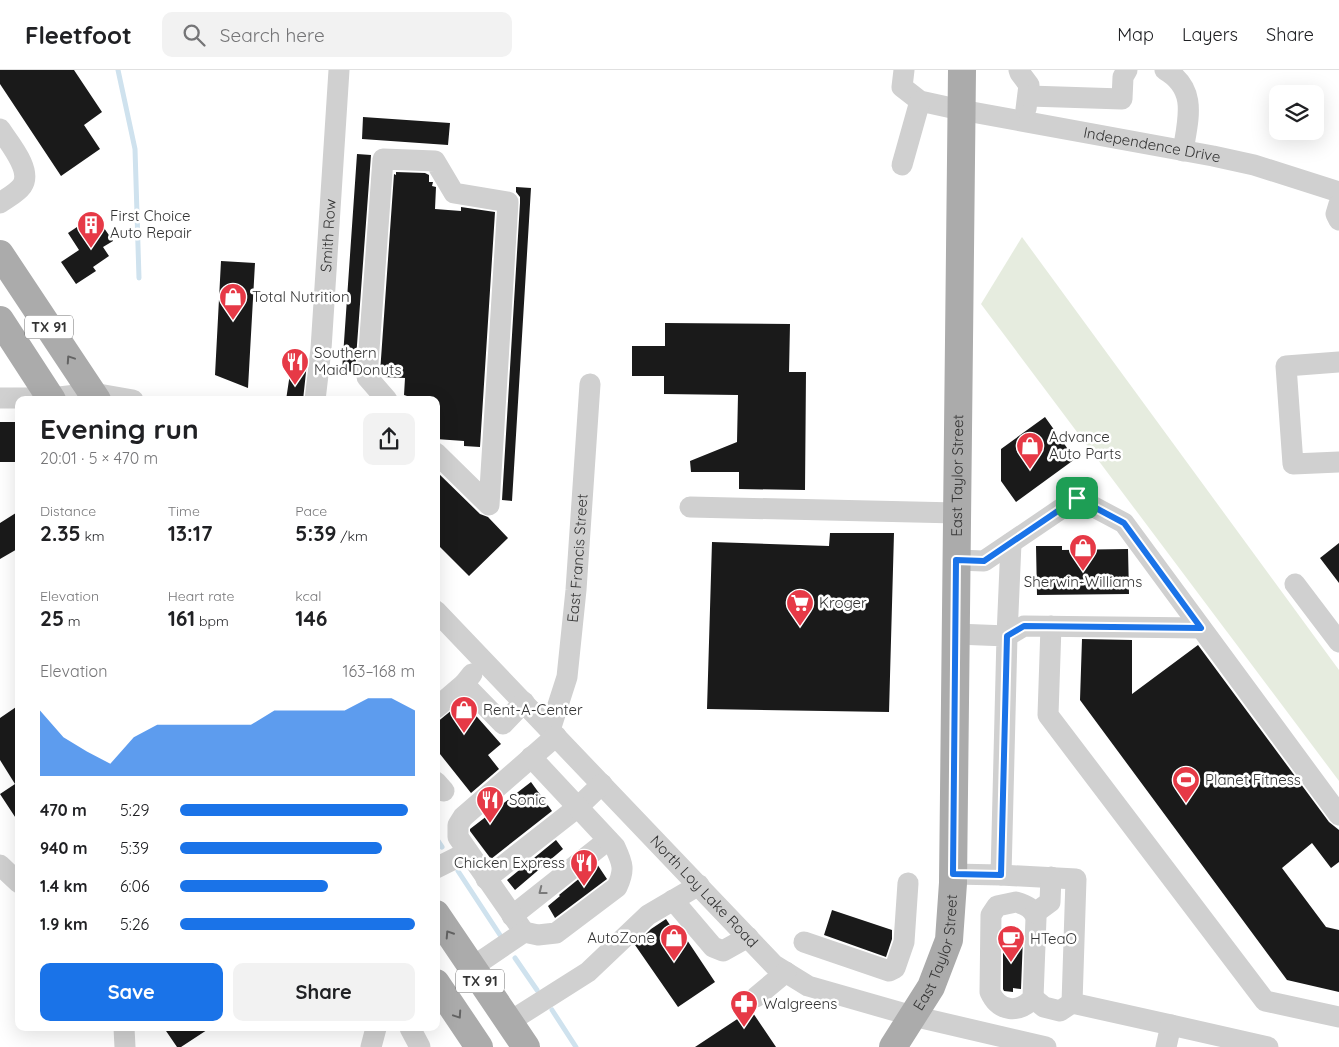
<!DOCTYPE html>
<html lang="en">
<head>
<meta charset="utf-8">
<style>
  body { margin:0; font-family:Quicksand,sans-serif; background:#f2f2f2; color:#202124; height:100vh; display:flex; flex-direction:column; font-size:19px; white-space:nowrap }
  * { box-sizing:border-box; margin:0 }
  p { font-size:16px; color:#757577 }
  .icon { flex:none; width:28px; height:28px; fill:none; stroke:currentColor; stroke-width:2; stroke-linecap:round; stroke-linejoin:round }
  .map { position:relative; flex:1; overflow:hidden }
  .panel { position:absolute; left:15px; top:326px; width:425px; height:635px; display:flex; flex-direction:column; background:#fff; border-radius:10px; box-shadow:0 5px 20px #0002 }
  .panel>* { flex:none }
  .buttons { position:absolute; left:1269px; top:15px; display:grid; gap:10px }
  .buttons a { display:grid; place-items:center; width:55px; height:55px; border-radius:10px; background:#fff; box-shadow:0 5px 20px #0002; font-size:25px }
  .pin { position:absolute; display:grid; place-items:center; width:42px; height:42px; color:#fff; margin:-21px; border-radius:10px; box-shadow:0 2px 8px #0006 }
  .round { display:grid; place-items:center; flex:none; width:52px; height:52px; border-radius:10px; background:#f2f2f2 }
  .head { display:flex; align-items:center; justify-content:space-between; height:85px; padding:0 25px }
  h1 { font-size:28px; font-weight:800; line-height:38px }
  .metrics { display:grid; grid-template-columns:repeat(3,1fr); gap:8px; height:85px; padding:5px 25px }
  .metrics div { display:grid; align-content:center }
  .metrics b { font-size:21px; font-weight:800 }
  .metrics small { font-size:14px; font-weight:400 }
  .metrics p { font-size:14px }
  .chart { height:140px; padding:10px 25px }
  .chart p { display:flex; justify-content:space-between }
  .chart svg { width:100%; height:90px; margin-top:5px; fill:#1a73e8; opacity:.7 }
  .primary-button { display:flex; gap:10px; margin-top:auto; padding:10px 25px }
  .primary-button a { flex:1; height:58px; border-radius:10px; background:#1a73e8; color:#fff; font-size:20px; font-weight:800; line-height:58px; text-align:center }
  .primary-button a+a { background:#f2f2f2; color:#202124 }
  ul { padding:0 25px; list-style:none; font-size:16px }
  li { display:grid; grid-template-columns:80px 60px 1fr; align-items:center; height:38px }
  li i { height:12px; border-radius:6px; background:#1a73e8 }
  header { display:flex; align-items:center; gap:30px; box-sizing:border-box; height:70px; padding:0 25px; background:#fff; border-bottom:1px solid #e0e0e0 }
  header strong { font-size:24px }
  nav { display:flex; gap:28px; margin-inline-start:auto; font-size:18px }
  .search { width:350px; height:45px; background:#f2f2f2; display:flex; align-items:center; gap:12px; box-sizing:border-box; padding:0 18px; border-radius:10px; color:#757577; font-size:19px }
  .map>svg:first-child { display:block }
  .green { fill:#e6ecdf }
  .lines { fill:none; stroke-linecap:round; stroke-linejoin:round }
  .stream { stroke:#cfe2ee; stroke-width:5 }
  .building { fill:#1a1a1a }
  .minor { stroke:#d0d0d0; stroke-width:21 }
  .major { stroke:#ababab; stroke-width:28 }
  .oneway { stroke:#636363 }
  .oneway2 { stroke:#7a7a7a }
  .route-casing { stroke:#fff; stroke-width:10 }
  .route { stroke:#1a73e8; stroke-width:6 }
  .labels { text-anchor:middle; stroke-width:5; stroke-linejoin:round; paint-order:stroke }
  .shield { fill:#fff; stroke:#707070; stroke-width:1 }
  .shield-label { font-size:14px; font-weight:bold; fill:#333 }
  .street-label { font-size:15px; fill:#333; stroke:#fff }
  .poi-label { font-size:15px; fill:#333; stroke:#fff; text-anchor:start }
</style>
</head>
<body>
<header>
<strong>Fleetfoot</strong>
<div class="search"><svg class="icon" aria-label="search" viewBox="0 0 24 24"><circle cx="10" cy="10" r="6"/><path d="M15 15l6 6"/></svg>Search here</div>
<nav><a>Map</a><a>Layers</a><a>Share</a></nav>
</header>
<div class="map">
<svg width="1339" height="977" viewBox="0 0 1339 977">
  <rect width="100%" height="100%" fill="#fff"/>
  <!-- green -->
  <path class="green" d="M1022,167l317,433v111l-358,-477z"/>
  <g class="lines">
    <!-- stream -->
    <path class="stream" d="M118,0l17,79 4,129
      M436,768l6,9
      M458,801l42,64
      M515,888l22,32
      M552,940l24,37"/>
  </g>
  <!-- building -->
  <path class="building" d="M0,0h74l28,42 -18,13 16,24 -39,27 -61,-92z
    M363,47l87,6 -2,22 -86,-6z
    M357,84l14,1 -16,217 -13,-1z
    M396,102l29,1 4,2v7h4l-1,4 4,1 -1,22 26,2v-4l34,5 -15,235 -16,-1v-5l-28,-2 2,-39h-31v-4l-3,-1 1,-17 -21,-1 -4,-4 14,-199 2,1z
    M516,117l15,1 -19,313 -10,-1 18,-297v-6l-4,-5z
    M95,145l18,26 -10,6 6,9 -16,11 3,4 -20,13 -15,-22 18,-12 -11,-17z
    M221,191l34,2 -7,125 -33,-13z
    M665,253l125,1 -1,48h17l-1,118 -66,-1v-17h-48l-1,-11 47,-19 1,-47 -74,-1v-18h-32v-30h33z
    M292,290l15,3 -4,37h-17z
    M1045,347l30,42 -59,43 -15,-21v-32z
    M0,352h17l-1,40h-16z
    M436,401l44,43 8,3 20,21 -39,38 -33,-33z
    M19,441v37l-19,11v-36z
    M830,463h64l-5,179 -182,-3 5,-167 117,4z
    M1339,473v40l-19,-25z
    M1036,476h26v4l66,-1 1,45 -92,1z
    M1082,569l50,1v54l66,-49 131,177 10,8v32l-8,6 -19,-25 -30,25 44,59 13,3v62l-52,-12 -207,-280z
    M463,631l38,43 -13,11 11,14 -28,24 -35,-44v-26z
    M19,635v118l-19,-29 15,-10 -15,-24v-42z
    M531,712l21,29 -61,48 -21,-28v-2z
    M556,770l7,9 -48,41 -8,-10z
    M597,794l10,15 -52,39 -7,-12 12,-10 -1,-1z
    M832,840l60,20v9l-6,18 -62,-22z
    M666,849l8,12 5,-3 36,54 -37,25 -43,-62 16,-16z
    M1003,863l16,1v3h4l-2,52 -8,-1v4l-9,-1 -1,-2z
    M751,940l25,37h-81z
    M164,958h46l-29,19h-4z"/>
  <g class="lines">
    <!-- minor -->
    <g class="minor">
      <path id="s1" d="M904,0l-2,17 18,14 41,9 252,46 41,9 85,27"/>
      <path d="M1019,0l1,3 9,12 -3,24"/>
      <path d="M1165,0c33,19 23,49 18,81"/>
      <path d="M1029,26l93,3 1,-22 4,-7"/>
      <path d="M0,59c9,14 33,41 22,57 -5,7 -15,12 -22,17"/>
      <path d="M902,95l18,-64"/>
      <path d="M1339,134l-3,10 3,6"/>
      <path d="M1339,292l-53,4 7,98 46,-2"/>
      <path d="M0,328h51l42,-5 40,7"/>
      <path id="s2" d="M315,330l6,-51 18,-279"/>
      <path d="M387,330l-20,-23 16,-218 52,2 19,32 54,9 -19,303 -53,-52"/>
      <path d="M690,437l267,6"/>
      <path d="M957,490l27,1 93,-63 47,25 215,292"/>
      <path d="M1295,514l44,58"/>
      <path id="s3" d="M436,541l338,354 34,21 105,30 133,31"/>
      <path d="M1051,556l-3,89 217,286 74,16"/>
      <path d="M1007,566l17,-10 177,2"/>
      <path d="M1007,566l4,-93"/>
      <path d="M464,614l39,40 21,-22"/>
      <path d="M436,638l28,-24 8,-10"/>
      <path id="s4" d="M550,660l17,-53 9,-87 14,-206"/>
      <path d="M436,712l8,9"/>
      <path d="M0,795l19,18"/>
      <path d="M436,798l32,-16"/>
      <path d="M953,804l48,1 6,-239 -51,-2"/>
      <path d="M1001,805l75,4 -4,124 99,22 -5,22"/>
      <path d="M486,809l92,-72 24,-23"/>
      <path d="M673,830l40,47 10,4 25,-14"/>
      <path d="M1016,832c10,3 17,6 20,16l-3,80c-14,16 -34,14 -43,-6l1,-77 6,-9z"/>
      <path d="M1035,843l15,-11 1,-25"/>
      <path d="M512,846l96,-76"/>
      <path d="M524,862l-66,-95v-12l5,-8 93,-81"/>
      <path d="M804,872l85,29 6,-3 9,-26 4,-59"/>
      <path d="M471,898l53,-36 14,3 18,-2 61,-46c8,-17 6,-23 -2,-40l-84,-90"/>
      <path d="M756,927l30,-25"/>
      <path d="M1033,928l11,9 16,4 12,-8"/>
      <path d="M509,952l79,-50 60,-57 51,-30"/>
      <path d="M1171,955l97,22"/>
      <path d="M124,958l1,19"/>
      <path d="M410,958l10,19"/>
      <path d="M371,977l5,-19"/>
    </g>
    <!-- major -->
    <g class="major">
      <path d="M0,184l97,146"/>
      <path d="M0,250l52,80"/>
      <path d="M436,844l90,133"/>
      <path d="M436,913l43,64"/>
      <path id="s5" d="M893,977l38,-60 18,-47 4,-57 9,-813"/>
    </g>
  </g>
  <!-- one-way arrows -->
  <defs><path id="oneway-chevron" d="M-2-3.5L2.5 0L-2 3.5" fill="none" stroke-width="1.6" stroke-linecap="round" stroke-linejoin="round" transform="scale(1.25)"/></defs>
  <g class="oneway">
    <use href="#oneway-chevron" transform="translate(70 289) rotate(-124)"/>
    <use href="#oneway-chevron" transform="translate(449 864) rotate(-123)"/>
    <use href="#oneway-chevron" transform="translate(458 945) rotate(56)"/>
  </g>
  <use class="oneway2" href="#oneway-chevron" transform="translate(542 821) rotate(142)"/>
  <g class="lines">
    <defs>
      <path id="route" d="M1077,428l47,25 77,105 -177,-2 -17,10 -6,239 -48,-1 3,-314 28,1z"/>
    </defs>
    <!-- route casing -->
    <use href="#route" class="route-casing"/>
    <!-- route -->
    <use href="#route" class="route"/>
  </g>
  <!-- icons -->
  <defs>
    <symbol id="building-pin" viewBox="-11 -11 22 30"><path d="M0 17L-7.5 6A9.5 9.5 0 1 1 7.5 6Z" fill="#e63946" stroke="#fff"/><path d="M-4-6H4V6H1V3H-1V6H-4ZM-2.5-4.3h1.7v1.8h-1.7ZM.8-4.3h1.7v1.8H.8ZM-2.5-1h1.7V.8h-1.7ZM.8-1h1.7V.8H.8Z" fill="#fff"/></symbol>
    <symbol id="shop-pin" viewBox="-11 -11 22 30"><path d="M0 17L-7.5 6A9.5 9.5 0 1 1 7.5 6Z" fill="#e63946" stroke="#fff"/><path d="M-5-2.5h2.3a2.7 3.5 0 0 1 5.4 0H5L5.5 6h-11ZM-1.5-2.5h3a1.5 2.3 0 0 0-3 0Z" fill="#fff"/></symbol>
    <symbol id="restaurant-pin" viewBox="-11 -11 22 30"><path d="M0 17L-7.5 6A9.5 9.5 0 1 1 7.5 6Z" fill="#e63946" stroke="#fff"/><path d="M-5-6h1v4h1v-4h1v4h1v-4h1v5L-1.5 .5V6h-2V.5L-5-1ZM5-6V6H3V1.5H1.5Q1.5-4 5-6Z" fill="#fff"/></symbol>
    <symbol id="supermarket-pin" viewBox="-11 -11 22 30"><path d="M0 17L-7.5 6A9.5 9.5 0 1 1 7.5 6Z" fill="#e63946" stroke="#fff"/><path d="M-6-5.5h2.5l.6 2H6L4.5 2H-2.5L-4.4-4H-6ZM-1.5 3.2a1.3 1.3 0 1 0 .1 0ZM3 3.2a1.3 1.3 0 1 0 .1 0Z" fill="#fff"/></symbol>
    <symbol id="stadium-pin" viewBox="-11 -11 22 30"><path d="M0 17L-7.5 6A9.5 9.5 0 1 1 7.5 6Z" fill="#e63946" stroke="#fff"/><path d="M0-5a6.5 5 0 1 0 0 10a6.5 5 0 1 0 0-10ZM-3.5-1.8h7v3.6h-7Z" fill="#fff"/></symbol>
    <symbol id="cafe-pin" viewBox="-11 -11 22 30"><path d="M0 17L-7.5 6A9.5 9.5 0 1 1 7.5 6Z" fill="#e63946" stroke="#fff"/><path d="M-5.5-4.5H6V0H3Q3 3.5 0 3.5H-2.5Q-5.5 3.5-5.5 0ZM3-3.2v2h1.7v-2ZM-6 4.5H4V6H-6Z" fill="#fff"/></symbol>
    <symbol id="pharmacy-pin" viewBox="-11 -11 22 30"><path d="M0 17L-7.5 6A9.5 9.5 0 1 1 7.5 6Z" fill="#e63946" stroke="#fff"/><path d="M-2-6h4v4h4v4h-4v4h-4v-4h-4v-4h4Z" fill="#fff"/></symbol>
  </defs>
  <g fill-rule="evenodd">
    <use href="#building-pin" x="75" y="139" width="32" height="43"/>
    <use href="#shop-pin" x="217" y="211" width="32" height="43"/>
    <use href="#restaurant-pin" x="279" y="276" width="32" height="43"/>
    <use href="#shop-pin" x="1014" y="360" width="32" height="43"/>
    <use href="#shop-pin" x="1067" y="462" width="32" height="43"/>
    <use href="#supermarket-pin" x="784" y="517" width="32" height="43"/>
    <use href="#shop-pin" x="448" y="624" width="32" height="43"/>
    <use href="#stadium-pin" x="1170" y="694" width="32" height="43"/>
    <use href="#restaurant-pin" x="474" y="714" width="32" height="43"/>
    <use href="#restaurant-pin" x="568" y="777" width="32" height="43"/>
    <use href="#shop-pin" x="658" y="852" width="32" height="43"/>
    <use href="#cafe-pin" x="995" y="853" width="32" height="43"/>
    <use href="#pharmacy-pin" x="728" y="918" width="32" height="43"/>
  </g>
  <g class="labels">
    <!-- shield labels -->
    <g class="shield">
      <rect x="25" y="245.5" width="48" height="23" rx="4"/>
      <rect x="456" y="899.5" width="48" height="23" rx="4"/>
    </g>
    <g class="shield-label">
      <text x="49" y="262">TX 91</text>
      <text x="480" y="916">TX 91</text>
    </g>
    <!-- street labels -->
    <g class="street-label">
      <text dy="5" stroke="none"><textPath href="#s1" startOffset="276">Independence Drive</textPath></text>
      <text dy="5" stroke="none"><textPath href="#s2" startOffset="165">Smith Row</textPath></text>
      <text dy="5" stroke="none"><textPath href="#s5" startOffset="586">East Taylor Street</textPath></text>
      <text dy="5" stroke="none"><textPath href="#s4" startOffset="175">East Francis Street</textPath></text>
      <text dy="5" stroke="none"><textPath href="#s3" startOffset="388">North Loy Lake Road</textPath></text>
      <text dy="5" stroke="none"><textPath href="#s5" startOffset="106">East Taylor Street</textPath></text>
    </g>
    <!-- poi labels -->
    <g class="poi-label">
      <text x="110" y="151">First Choice<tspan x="110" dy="17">Auto Repair</tspan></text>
      <text x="252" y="232">Total Nutrition</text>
      <text x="314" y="288">Southern<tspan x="314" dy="17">Maid Donuts</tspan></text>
      <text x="1049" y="372">Advance<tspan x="1049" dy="17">Auto Parts</tspan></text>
      <text x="1083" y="517" text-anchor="middle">Sherwin-Williams</text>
      <text x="819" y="538">Kroger</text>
      <text x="483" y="645">Rent-A-Center</text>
      <text x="1205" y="715">Planet Fitness</text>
      <text x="509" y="735">Sonic</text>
      <text x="565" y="798" text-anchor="end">Chicken Express</text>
      <text x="655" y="873" text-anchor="end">AutoZone</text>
      <text x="1030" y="874">HTeaO</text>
      <text x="763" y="939">Walgreens</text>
    </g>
  </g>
</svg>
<div class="buttons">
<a><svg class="icon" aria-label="layers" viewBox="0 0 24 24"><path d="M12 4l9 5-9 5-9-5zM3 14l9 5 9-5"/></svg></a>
</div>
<div class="pin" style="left:1077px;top:428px;background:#1e9e55"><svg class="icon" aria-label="arrive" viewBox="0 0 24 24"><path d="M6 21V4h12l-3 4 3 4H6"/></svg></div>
<section class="panel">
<div class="head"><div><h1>Evening run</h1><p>20:01 · 5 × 470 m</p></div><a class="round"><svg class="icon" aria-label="share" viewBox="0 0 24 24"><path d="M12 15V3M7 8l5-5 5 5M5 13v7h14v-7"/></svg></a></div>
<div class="metrics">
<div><p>Distance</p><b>2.35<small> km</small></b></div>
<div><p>Time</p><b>13:17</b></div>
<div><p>Pace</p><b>5:39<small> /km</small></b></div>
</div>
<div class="metrics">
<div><p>Elevation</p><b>25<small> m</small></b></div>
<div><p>Heart rate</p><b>161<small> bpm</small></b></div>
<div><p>kcal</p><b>146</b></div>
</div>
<div class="chart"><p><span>Elevation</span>163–168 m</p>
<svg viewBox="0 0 160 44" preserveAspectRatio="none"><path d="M0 44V12L10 25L20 32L30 38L40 25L50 19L60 19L70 19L80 19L90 19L100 12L110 12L120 12L130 12L140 6L150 6L160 12V44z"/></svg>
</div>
<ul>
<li><b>470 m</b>5:29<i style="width:97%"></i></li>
<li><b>940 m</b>5:39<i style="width:86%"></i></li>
<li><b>1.4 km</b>6:06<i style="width:63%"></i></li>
<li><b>1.9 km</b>5:26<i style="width:100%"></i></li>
</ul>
<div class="primary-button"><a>Save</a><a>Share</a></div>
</section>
</div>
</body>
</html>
